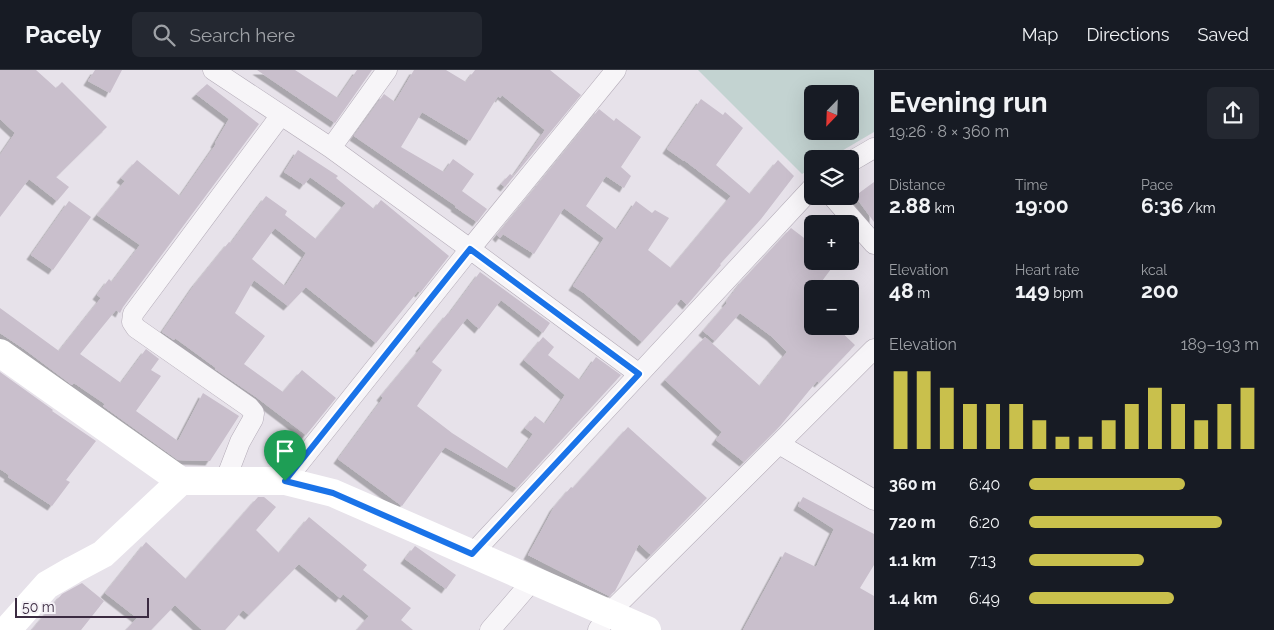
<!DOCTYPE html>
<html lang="en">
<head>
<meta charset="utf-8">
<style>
  body { margin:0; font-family:Raleway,sans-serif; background:#242831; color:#f1f3f6; height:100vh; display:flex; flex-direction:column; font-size:19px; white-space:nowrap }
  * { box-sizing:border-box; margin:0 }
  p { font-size:16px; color:#9ea1a6 }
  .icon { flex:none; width:28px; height:28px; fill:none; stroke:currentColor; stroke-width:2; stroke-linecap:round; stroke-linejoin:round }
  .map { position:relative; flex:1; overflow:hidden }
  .drawer { display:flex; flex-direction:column; background:#171b24; width:400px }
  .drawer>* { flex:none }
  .needle { width:32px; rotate:203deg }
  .controls { position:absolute; left:804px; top:15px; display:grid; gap:10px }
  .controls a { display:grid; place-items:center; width:55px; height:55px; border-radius:8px; background:#171b24; box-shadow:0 5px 20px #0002; font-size:25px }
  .scale { position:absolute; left:15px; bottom:12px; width:134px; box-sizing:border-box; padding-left:5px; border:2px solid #3b2b41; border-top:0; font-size:14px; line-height:18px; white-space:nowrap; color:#3b2b41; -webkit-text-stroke:4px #f5f2f7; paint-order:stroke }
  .pin { position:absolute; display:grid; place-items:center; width:42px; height:42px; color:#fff; margin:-51px -21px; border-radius:50% 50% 50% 0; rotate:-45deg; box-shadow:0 0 5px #0007 }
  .pin .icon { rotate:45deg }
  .round { display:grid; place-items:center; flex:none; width:52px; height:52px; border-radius:8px; background:#242831 }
  .headline { display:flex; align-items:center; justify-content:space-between; height:85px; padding:0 15px }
  h1 { font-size:28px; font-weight:700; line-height:38px }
  .metrics { display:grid; grid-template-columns:repeat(3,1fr); gap:8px; height:85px; padding:5px 15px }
  .metrics div { display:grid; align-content:center }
  .metrics b { font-size:21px; font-weight:700 }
  .metrics small { font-size:14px; font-weight:400 }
  .metrics p { font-size:14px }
  .chart { height:140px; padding:10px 15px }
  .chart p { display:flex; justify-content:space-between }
  .chart svg { width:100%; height:90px; margin-top:5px; stroke:#c9c04c; stroke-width:6 }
  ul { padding:0 15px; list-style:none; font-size:16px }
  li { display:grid; grid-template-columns:80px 60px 1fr; align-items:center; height:38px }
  li i { height:12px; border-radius:6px; background:#c9c04c }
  header { display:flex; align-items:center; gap:30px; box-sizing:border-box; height:70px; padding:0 25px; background:#171b24; border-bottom:1px solid #363941 }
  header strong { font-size:24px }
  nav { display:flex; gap:28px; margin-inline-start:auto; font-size:18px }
  .search { width:350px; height:45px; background:#242831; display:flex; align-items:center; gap:12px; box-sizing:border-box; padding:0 18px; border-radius:8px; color:#9ea1a6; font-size:19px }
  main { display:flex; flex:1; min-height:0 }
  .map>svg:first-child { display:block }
  .green { fill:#c3d3d1; fill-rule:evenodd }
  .building { fill:#c9bfcc; fill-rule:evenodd; filter:url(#shadow) }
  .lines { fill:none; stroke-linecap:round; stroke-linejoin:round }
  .street-casing { stroke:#b3abb7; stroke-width:21 }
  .street { stroke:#f7f5f8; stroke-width:20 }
  .secondary { stroke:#fff; stroke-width:28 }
  .route-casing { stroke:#fff; stroke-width:10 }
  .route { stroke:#1a73e8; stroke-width:6 }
</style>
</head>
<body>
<header>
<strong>Pacely</strong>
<div class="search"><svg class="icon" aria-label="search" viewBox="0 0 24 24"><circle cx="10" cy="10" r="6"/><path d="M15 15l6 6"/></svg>Search here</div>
<nav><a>Map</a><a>Directions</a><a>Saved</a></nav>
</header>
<main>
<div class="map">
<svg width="874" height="560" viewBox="0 0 874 560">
  <defs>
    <filter id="shadow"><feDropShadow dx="-4.5" dy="4.5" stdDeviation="0" flood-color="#0004"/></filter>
  </defs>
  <rect width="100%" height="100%" fill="#e7e2ea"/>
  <!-- green -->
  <path class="green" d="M698,0h176v62l-46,27h-16v9l-10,6zM812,24h38v37h-38z"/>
  <!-- building -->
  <path class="building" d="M0,0h36l20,18 6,-6 45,45 -51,50 13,10 -12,14 -28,-22 -29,38v-62l15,-22 -15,-14z
    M95,0h27l-12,23 -22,-12z
    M257,0h38l43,28 19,-28h15l-37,53z
    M414,0h32l20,12 9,-12h75l31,25 -76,92 -4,-3 9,-10 3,2 32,-46 -43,-35 -2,3 -2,-2 -28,45 -48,-29 -21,35 43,25 9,-13 21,15 -12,17 25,18 -10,13 -22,-15 1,-1 -102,-70 30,-42 11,8z
    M207,14l52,40 -136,183 -3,6 -4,-3 -36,44 41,29 25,-34 13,10 -8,11 10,6 -25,35 42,30 25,-48 36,23 -29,45 -32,-1 -75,-54 2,-2 -31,-21 -2,2 -48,-36 -24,-16v-25l59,43 42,-53 -4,-3 12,-16 3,3 28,-37 -43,-30 28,-34 -4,-3 16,-18 43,36 36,-52 -1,-1 14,-24 -33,-25z
    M701,29l22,16 2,-3 18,16 -27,37 34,29 28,-34 16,16 -33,43 -41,45 1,1 -34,40 -6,-6 -39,43 -58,-49 -11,-7 31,-48 -40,-30 -30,46 -31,-20 -3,4 -3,-3 102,-126 15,12 2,-3 25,19 -20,30 10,9 -7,12 -18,-12 -20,30 31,24 19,-29 16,12 3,-3 14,8 -21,32 23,18 60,-72 -47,-36v1l-17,-12z
    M298,80l40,26 -2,2 38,31 7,-9 68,56 -29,37 -2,-2 -42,52 -70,-56 -18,19 -34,-26 -19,33 30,23 -21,28 39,28 19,-22 34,28 -30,37 -50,-38 -41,-28 1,-1 -41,-30 -1,2 -12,-8 33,-48 34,-42 2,1 35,-47 21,15 -2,4 31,24 30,-36 -36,-26 -6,8 -20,-13zM275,158l31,25 -21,33 -33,-27z
    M874,112v40l-19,-26z
    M69,131l22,16 -38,53 -22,-15z
    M791,158l21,16v17h25l-21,28h-4v37h23l20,19 -36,38 -2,-2 -37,45 -36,36 -28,-22 6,-8 -57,-52 40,-43 55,49 27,-34 -16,-16 -31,-23 -25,28 -12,-10 24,-28 -1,-1 16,-21z
    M480,202l70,51 -7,10 -42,-33 -22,29 -12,-11 -35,44 10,8 -25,36 35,27 56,36 25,-35 -8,-6 10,-12 10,8 20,-29 -41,-35 19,-23 11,10 -6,8 32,25 16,-23 25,18 -104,113 -72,-41 -43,59 -64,-47 45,-61 -2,-2 40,-48 -1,-1 28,-34 1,1z
    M0,302l53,38 -1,1 44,30 -30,39 4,2 -18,24 -44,-29 1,-2 -9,-6z
    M628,357l79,71 -56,57 -12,-11 -24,47 -6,5 -81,-41 26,-48 17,-20 2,1z
    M258,427h6l12,10 -20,23 23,23 30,-36 58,48 -4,5 48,38 -10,12 12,10h-56l12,-14 -26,-22 -3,4 -41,-34 -50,51 -6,-5 -18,20h-23l-27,-25 -24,25h-25l11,-12 -32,-25 41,-51 40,37z
    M803,427l71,37v31l-14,23 14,8v34h-131l42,-78 31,15 18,-38 -36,-23z
    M415,476l41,29 -10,14 -41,-30z
    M82,513l22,18 -23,29h-49l30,-36z"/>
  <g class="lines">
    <defs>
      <path id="street" d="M213,0l118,78
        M387,0l-56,78 139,101 146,-179
        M850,92l24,-14
        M832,126l42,48
        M779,374l95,56
        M225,411l15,-39 13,-23 1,-6 -5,-6 -113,-79 -4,-6 1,-8 148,-199
        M285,411l185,-232 169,125
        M472,484l340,-366
        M490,560l43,-50
        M598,560l11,-17 265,-264"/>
    </defs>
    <!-- street casing -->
    <use href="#street" class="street-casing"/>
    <!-- street -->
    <use href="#street" class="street"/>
    <!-- secondary -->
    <path class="secondary" d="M0,283l181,128h104l48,12 314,137
      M7,560l40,-45 26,-15 30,-16 78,-73"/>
  </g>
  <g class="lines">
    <defs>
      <path id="route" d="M470,179l169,125 -167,180 -139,-61 -48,-12z"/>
    </defs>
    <!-- route casing -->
    <use href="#route" class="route-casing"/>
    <!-- route -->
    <use href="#route" class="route"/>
  </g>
</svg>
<div class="controls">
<a><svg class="needle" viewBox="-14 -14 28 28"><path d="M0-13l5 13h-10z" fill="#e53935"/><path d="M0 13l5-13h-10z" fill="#9ea1a6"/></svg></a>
<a><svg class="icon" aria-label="layers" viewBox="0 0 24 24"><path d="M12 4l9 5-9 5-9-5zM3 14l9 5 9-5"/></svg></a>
<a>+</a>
<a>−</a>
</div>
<div class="scale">50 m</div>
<div class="pin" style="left:285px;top:411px;background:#1e9e55"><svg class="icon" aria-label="arrive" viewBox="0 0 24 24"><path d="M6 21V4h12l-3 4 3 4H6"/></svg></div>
</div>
<section class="drawer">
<div class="headline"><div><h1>Evening run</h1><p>19:26 · 8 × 360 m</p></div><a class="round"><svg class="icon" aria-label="share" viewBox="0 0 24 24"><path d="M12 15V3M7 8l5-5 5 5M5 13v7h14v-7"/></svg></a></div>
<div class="metrics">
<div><p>Distance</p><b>2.88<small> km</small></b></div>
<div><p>Time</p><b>19:00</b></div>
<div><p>Pace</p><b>6:36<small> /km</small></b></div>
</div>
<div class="metrics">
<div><p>Elevation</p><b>48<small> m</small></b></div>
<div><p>Heart rate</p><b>149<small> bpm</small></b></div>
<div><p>kcal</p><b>200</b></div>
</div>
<div class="chart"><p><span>Elevation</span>189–193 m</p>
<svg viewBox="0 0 160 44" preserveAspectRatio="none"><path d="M5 44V6M15 44V6M25 44V14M35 44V22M45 44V22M55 44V22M65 44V30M75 44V38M85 44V38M95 44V30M105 44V22M115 44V14M125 44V22M135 44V30M145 44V22M155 44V14"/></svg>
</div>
<ul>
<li><b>360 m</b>6:40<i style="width:68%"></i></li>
<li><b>720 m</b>6:20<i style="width:84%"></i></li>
<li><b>1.1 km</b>7:13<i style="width:50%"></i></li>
<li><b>1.4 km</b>6:49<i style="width:63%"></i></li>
</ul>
</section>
</main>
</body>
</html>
